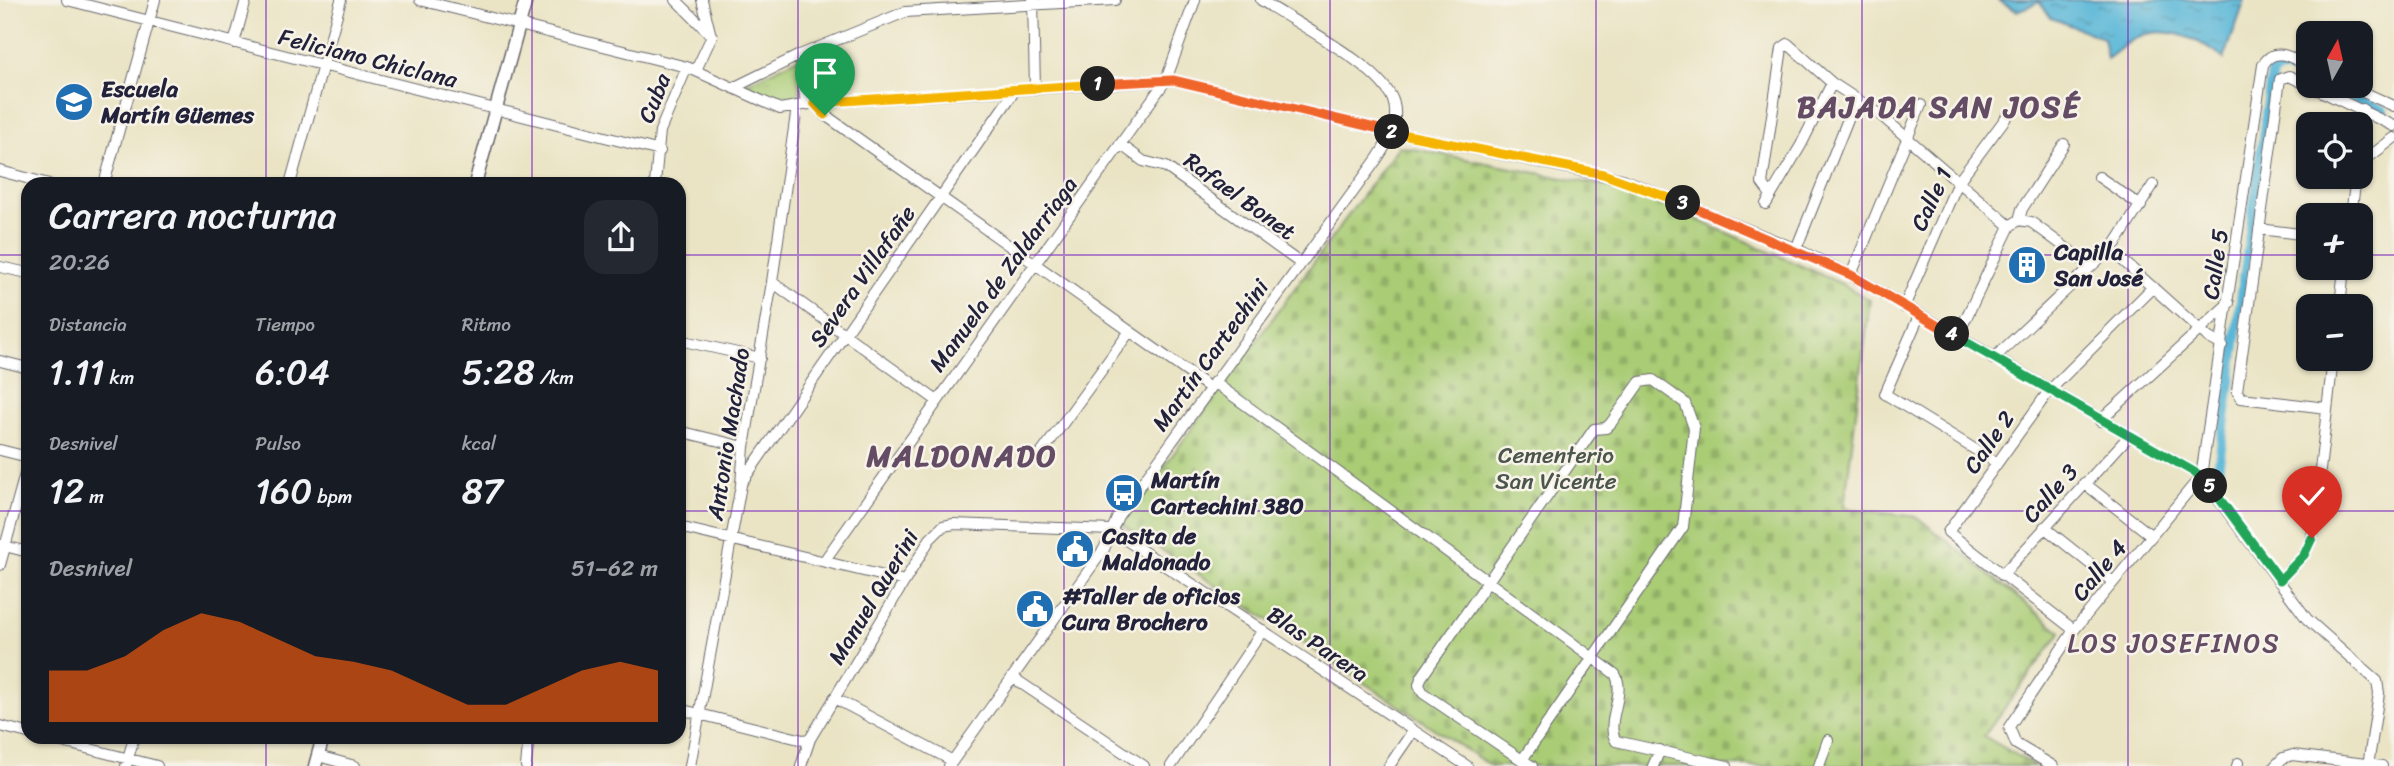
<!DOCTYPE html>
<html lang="es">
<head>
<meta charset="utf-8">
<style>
  body { margin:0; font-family:Sriracha,sans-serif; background:#242831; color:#f1f3f6; height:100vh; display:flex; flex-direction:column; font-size:26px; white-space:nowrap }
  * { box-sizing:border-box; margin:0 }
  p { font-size:23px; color:#9ea1a6 }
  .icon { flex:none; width:38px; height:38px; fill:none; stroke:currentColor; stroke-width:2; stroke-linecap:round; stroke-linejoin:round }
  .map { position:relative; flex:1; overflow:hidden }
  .sheet { position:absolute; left:21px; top:177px; width:665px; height:567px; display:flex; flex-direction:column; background:#171b24; border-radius:21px; box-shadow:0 2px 5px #0004 }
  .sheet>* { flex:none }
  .needle { width:46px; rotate:8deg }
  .tools { position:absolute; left:2296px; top:21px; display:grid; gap:14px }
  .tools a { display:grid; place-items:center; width:77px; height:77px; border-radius:14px; background:#171b24; box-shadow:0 2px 5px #0004; font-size:35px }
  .pin { position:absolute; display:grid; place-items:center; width:60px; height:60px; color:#fff; margin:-72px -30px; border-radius:50% 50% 50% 0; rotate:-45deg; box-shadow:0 0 7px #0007 }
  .pin .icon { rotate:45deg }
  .km { position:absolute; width:35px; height:35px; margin:-18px; border-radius:50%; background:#222; color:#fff; font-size:19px; line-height:35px; text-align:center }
  .round { display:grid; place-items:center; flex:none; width:74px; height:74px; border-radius:21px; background:#242831 }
  .overview { display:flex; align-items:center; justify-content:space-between; height:119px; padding:0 28px }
  h1 { font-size:38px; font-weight:600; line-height:52px }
  .stats { display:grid; grid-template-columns:repeat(3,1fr); gap:10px; height:119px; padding:7px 28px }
  .stats div { display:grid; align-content:center }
  .stats b { font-size:35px; font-weight:600 }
  .stats small { font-size:19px; font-weight:400 }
  .stats p { font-size:19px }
  .chart { height:196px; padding:14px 28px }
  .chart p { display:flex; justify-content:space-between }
  .chart svg { width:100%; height:126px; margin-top:7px; fill:#ea580c; opacity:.7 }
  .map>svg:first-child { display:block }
  .cemetery { fill:url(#cemetery-stones); stroke:#667758; stroke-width:2 }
  .park { fill:url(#park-tufts); stroke:#667758; stroke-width:2 }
  .water { fill:url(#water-ripples); stroke:#3e6c8a; stroke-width:2 }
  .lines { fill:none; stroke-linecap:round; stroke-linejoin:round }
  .canal { stroke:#5ab7d8; stroke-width:10 }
  .minor-casing { stroke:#68666b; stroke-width:12 }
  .tertiary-casing { stroke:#68666b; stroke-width:15 }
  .minor { stroke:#fff; stroke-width:10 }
  .tertiary { stroke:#fff; stroke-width:12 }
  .split-1-casing { stroke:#fff; stroke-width:14 }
  .split-2-casing { stroke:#fff; stroke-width:14 }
  .split-3-casing { stroke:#fff; stroke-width:14 }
  .split-4-casing { stroke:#fff; stroke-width:14 }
  .split-5-casing { stroke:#fff; stroke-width:14 }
  .split-6-casing { stroke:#fff; stroke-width:14 }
  .split-1 { stroke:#f5b400; stroke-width:9 }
  .split-2 { stroke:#f0652b; stroke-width:9 }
  .split-3 { stroke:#f5b400; stroke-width:9 }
  .split-4 { stroke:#f0652b; stroke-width:9 }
  .split-5 { stroke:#22a559; stroke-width:9 }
  .split-6 { stroke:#22a559; stroke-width:9 }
  .grid { fill:none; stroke:#7b2cbf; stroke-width:2; stroke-opacity:0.55 }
  .labels { text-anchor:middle; stroke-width:5; stroke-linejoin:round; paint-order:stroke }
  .street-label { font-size:23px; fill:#22223b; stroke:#f7f3e8 }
  .poi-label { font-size:23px; font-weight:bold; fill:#22223b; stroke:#f7f3e8; text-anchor:start }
  .park-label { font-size:23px; fill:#4a554c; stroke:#f7f3e8 }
  .quarter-label { font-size:26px; letter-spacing:2px; fill:#644c65; stroke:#f7f3e8 }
  .district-label { font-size:30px; font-weight:bold; letter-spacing:2px; fill:#644c65; stroke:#f7f3e8 }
</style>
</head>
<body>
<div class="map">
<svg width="2394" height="766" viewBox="0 0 2394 766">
  <defs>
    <pattern id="cemetery-stones" width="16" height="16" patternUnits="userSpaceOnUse" patternTransform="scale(1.75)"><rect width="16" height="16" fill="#a9cc75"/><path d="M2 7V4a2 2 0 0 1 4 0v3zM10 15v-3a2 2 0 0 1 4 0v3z" fill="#91af66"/></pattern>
    <pattern id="park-tufts" width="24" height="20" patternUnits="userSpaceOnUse" patternTransform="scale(1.75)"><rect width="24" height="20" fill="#a9cc75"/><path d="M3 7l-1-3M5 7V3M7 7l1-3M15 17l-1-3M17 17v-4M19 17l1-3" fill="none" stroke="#91af66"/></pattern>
    <pattern id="water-ripples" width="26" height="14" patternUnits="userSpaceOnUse" patternTransform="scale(1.75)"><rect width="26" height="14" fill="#5ab7d8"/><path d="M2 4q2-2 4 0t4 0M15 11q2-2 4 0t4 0" fill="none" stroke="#4a94b0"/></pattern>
  </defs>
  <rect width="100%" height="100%" fill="#f7f3e8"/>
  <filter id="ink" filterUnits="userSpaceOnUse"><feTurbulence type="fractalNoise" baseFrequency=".0143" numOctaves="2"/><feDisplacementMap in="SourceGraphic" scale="14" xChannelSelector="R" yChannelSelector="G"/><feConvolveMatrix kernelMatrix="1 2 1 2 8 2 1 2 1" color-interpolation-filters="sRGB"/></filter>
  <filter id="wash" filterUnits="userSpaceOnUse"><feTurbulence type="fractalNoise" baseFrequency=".00686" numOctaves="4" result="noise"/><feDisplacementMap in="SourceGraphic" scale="28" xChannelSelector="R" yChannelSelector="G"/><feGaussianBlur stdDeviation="1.57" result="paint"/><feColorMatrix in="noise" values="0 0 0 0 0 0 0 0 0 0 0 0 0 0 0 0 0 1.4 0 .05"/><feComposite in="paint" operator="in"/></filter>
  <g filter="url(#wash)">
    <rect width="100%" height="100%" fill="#eae4c5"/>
    <!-- cemetery -->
    <path class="cemetery" d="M1399,146l236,46 207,92 28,16 -26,208 73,9 144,115 -77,104 51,30h-544l-369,-242z"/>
    <!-- park -->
    <path class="park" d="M798,58l2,43 -20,3 -41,-17z"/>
    <!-- water -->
    <path class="water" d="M1997,0h248l-21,59c-24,-19 -53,-34 -84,-23 -11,4 -23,16 -33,23l-4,-21 -52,-20 -12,-16 -22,9z"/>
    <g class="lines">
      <!-- canal -->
      <path class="canal" d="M2326,86l57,24
        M2217,477l55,-404 12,-5 24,10"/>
    </g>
  </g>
  <g filter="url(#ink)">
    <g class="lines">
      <defs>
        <path id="minor" d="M67,0l593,151
          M420,0l267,67 93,42 34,-6 359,-23 219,52 230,47 174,70 55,26 350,201 106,143 70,62 2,12 -11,73
          M676,0l36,36
          M702,0l9,36
          M1033,0l2,88
          M234,43l12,-43
          M800,55l6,50
          M696,70l16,-34
          M2308,85l-19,-9 -9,3 -43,312 4,7 86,10
          M2310,86l84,40
          M2350,86l44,20
          M733,88l67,-33 105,-43 210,-12
          M814,103l11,12 385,273
          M2361,128l2,-19
          M1120,144l23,17 23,6 134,96
          M2361,163l33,-25
          M0,171l49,13
          M2099,177l42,29
          M104,184l51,-184
          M290,184l51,-184
          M655,184l5,-53 27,-64
          M1771,195l-9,-12 20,-135 6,-4 44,39 46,30 132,113
          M1766,204l35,-59 31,-62
          M2351,215l5,-38
          M2019,220l3,-11 42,-65
          M2259,229l49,6
          M1796,249l60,-150
          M2110,249l99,89 13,7
          M0,267l28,6
          M1851,275l70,-170
          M772,282l164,118
          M2340,306l4,-38
          M1904,307l54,-125 50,-67
          M1919,316l-34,78 112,69
          M1957,337l53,-111 9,-6 12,2 58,43
          M679,340l81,18
          M1993,359l123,-116 37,-58
          M0,361l28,7
          M1214,382l401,292c12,20 -11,48 1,67l111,25
          M2100,421l129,-118
          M679,431l65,16
          M0,450l28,7
          M1040,455l90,-124
          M742,482l274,-393
          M2084,483l68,53
          M679,527l226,54
          M2044,527l69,55
          M1,545l27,7
          M824,561l342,-481 29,-80
          M0,565l28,-102
          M2002,575l126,-138
          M2280,580l24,-25 8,-17 21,-179
          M2074,630l-126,-98 101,-141 104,-104
          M1012,677l132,89
          M834,698l119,63
          M679,709l124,31 7,-1
          M0,726l28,7
          M43,737l114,29
          M318,756l37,10
          M1522,760l161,-233 11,-99 -9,-25 -32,-23 -13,2 -29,41 -5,5 -12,1 -173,249 -2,7 4,8 99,67 10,6
          M126,766l8,-29
          M526,766l3,-29
          M690,766l51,-281 3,-38 28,-165 25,-175
          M801,766l9,-27 120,-200 13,-13 11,-2 157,6 356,236
          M949,766l155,-217 14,-33 259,-357c10,-15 22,-35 17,-55 -7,-35 -101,-82 -133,-104
          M1171,766l92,-136
          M1389,766l24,-35
          M1653,766l7,-16
          M1819,766l9,-26
          M2053,766l-37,-22 -7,-17 65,-97 127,-154 62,-411c11,-20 30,-7 45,1
          M2237,766l1,-3
          M2275,766l8,-8 10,-3 89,11"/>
        <path id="tertiary" d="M475,184l51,-184
          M315,766l8,-29"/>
      </defs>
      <!-- minor casing -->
      <use href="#minor" class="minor-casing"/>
      <!-- tertiary casing -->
      <use href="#tertiary" class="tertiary-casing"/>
      <!-- minor -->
      <use href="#minor" class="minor"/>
      <!-- tertiary -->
      <use href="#tertiary" class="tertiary"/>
    </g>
  </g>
  <g class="lines" filter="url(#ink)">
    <defs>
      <path id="split-1" d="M825,115l-11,-12 284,-19"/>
      <path id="split-2" d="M1098,84l75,-4 219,52"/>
      <path id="split-3" d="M1392,132l211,42 80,29"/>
      <path id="split-4" d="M1683,203l168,72 101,59"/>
      <path id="split-5" d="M1952,334l249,142 9,10"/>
      <path id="split-6" d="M2210,486l70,94 24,-25 8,-17"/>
    </defs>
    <!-- split-1 casing -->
    <use href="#split-1" class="split-1-casing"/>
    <!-- split-2 casing -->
    <use href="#split-2" class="split-2-casing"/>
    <!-- split-3 casing -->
    <use href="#split-3" class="split-3-casing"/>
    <!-- split-4 casing -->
    <use href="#split-4" class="split-4-casing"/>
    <!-- split-5 casing -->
    <use href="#split-5" class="split-5-casing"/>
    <!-- split-6 casing -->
    <use href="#split-6" class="split-6-casing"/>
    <!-- split-1 -->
    <use href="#split-1" class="split-1"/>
    <!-- split-2 -->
    <use href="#split-2" class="split-2"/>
    <!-- split-3 -->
    <use href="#split-3" class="split-3"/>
    <!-- split-4 -->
    <use href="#split-4" class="split-4"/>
    <!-- split-5 -->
    <use href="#split-5" class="split-5"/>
    <!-- split-6 -->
    <use href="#split-6" class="split-6"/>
  </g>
  <!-- grid -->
  <path class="grid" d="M266,0v184M532,0v184M798,0v766M1064,0v766M1330,0v766M1596,0v766M1862,0v766M2128,0v766M0,255h28M679,255h1629M2361,255h33M0,511h28M679,511h1715M266,737v29M532,737v29"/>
  <!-- icons -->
  <defs>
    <symbol id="school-disc" viewBox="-11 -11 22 22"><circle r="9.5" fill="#1f6fb2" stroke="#f7f3e8"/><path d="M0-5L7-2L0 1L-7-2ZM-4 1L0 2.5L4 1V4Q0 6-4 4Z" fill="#fff"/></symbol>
    <symbol id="building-disc" viewBox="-11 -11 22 22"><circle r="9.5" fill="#1f6fb2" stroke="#f7f3e8"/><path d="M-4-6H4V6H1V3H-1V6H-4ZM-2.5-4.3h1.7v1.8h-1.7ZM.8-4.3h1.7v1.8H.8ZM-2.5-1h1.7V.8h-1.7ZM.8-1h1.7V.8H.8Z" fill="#fff"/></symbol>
    <symbol id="bus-disc" viewBox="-11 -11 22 22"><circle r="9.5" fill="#1f6fb2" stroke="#f7f3e8"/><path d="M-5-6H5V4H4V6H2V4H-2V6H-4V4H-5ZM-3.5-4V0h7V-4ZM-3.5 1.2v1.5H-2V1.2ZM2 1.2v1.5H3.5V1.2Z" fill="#fff"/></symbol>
    <symbol id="civic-disc" viewBox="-11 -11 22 22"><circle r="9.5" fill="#1f6fb2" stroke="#f7f3e8"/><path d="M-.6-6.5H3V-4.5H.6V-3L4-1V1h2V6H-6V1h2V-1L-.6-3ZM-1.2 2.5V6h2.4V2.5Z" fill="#fff"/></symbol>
  </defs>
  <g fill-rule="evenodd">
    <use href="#school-disc" x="52" y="80" width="44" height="44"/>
    <use href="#building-disc" x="2005" y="243" width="44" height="44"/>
    <use href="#bus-disc" x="1102" y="471" width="44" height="44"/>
    <use href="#civic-disc" x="1053" y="527" width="44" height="44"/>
    <use href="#civic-disc" x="1013" y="587" width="44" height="44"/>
  </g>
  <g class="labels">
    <!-- street labels -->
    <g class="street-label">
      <text transform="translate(368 58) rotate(14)" y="8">Feliciano Chiclana</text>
      <text transform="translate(654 98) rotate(-68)" y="8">Cuba</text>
      <text transform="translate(1240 196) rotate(36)" y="8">Rafael Bonet</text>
      <text transform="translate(1931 199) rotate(-65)" y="8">Calle 1</text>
      <text transform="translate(2215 264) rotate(-82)" y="8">Calle 5</text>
      <text transform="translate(1003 274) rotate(-54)" y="8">Manuela de Zaldarriaga</text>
      <text transform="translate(862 276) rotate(-55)" y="8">Severa Villafañe</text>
      <text transform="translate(1210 355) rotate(-54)" y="8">Martín Cartechini</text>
      <text transform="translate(728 434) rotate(-81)" y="8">Antonio Machado</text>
      <text transform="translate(1989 442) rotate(-55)" y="8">Calle 2</text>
      <text transform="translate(2050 493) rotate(-48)" y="8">Calle 3</text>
      <text transform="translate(2099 570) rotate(-50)" y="8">Calle 4</text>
      <text transform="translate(873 597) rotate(-59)" y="8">Manuel Querini</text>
      <text transform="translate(1318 644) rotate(34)" y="8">Blas Parera</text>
    </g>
    <!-- poi labels -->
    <g class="poi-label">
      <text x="101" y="97">Escuela<tspan x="101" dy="26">Martín Güemes</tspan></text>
      <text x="2054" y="260">Capilla<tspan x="2054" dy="26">San José</tspan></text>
      <text x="1151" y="488">Martín<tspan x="1151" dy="26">Cartechini 380</tspan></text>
      <text x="1102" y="544">Casita de<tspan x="1102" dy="26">Maldonado</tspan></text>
      <text x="1062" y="604">#Taller de oficios<tspan x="1062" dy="26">Cura Brochero</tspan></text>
    </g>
    <!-- park labels -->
    <g class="park-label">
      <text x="1556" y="463">Cementerio<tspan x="1556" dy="26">San Vicente</tspan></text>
    </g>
    <!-- quarter labels -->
    <g class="quarter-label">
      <text x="2174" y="652">LOS JOSEFINOS</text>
    </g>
    <!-- district labels -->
    <g class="district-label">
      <text x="1939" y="117">BAJADA SAN JOSÉ</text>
      <text x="962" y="466">MALDONADO</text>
    </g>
  </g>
</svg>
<div class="tools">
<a><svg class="needle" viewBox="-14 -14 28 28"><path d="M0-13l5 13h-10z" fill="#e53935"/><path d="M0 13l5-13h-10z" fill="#9ea1a6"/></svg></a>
<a><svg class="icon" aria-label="locate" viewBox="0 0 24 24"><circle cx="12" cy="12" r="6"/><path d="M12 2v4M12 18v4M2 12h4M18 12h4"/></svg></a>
<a>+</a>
<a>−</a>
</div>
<div class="pin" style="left:825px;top:115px;background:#1e9e55"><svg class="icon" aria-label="arrive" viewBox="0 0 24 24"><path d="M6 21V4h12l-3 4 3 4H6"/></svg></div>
<div class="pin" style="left:2312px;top:538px;background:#d93025"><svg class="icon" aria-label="check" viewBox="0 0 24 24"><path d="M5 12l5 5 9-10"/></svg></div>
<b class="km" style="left:1098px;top:84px">1</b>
<b class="km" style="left:1392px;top:132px">2</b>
<b class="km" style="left:1683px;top:203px">3</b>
<b class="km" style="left:1952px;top:334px">4</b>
<b class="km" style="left:2210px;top:486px">5</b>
<section class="sheet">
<div class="overview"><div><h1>Carrera nocturna</h1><p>20:26</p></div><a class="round"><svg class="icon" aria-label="share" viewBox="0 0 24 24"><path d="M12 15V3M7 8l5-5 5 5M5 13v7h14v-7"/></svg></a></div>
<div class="stats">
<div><p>Distancia</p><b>1.11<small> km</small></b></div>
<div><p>Tiempo</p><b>6:04</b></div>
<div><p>Ritmo</p><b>5:28<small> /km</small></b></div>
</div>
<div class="stats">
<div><p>Desnivel</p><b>12<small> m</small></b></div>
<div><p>Pulso</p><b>160<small> bpm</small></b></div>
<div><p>kcal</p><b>87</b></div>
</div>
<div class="chart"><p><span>Desnivel</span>51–62 m</p>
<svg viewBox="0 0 160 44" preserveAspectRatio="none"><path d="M0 44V26L10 26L20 21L30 12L40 6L50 9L60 15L70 21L80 23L90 26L100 32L110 38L120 38L130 32L140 26L150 23L160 26V44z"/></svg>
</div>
</section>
</div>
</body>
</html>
